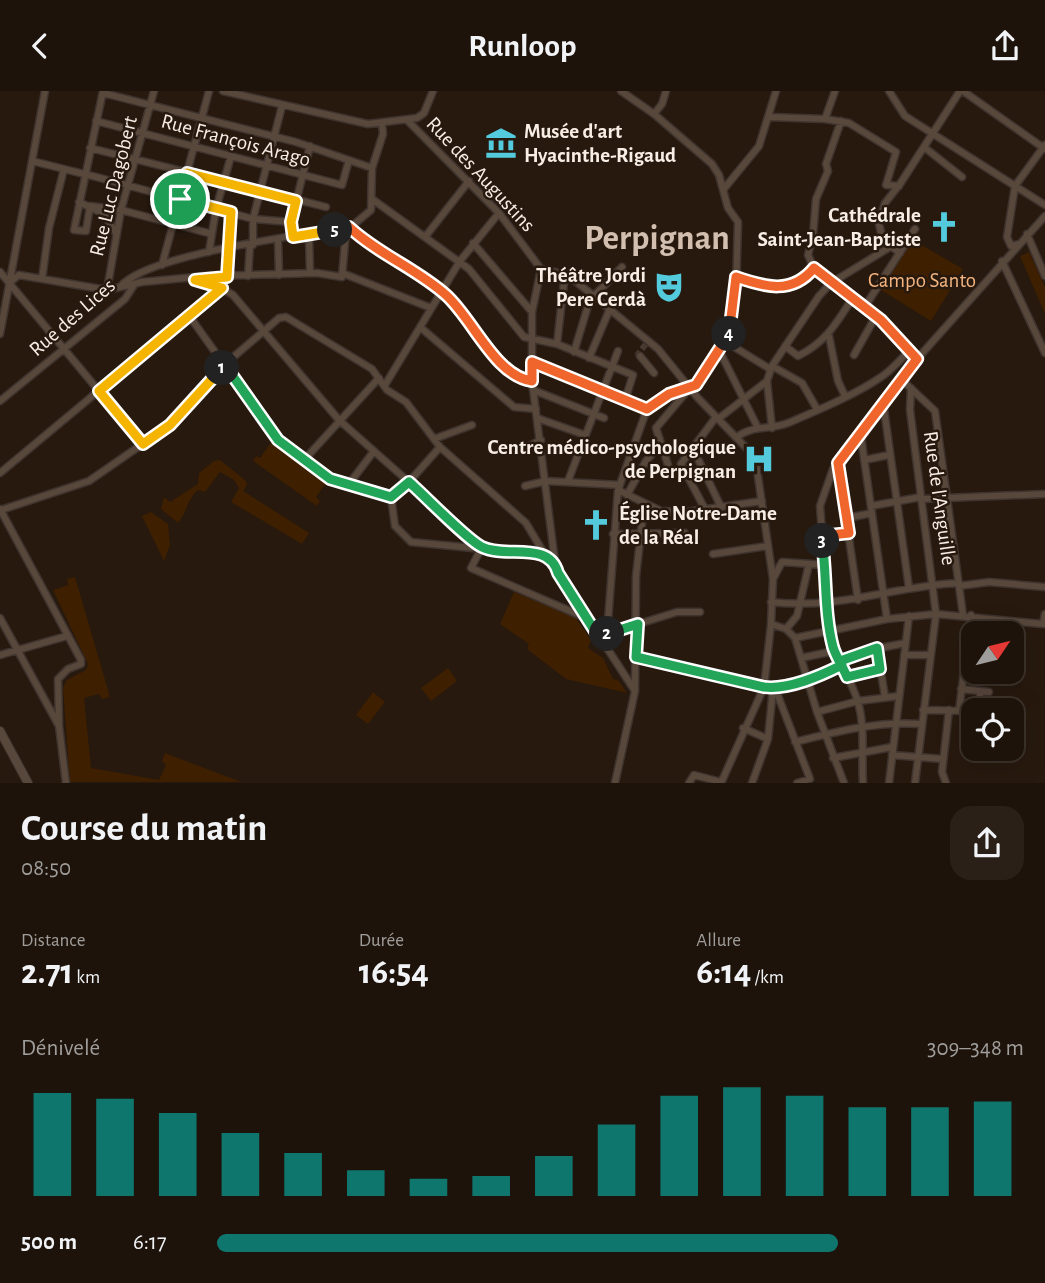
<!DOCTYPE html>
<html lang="fr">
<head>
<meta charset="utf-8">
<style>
  body { margin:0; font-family:"Alegreya Sans",sans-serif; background:#2a2018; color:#f1f3f6; height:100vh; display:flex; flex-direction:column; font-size:26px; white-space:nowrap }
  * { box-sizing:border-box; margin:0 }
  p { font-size:23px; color:#a09e9c }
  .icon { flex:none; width:38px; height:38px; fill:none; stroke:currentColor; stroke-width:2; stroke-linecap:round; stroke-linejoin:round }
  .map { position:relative; height:692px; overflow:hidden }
  .side { display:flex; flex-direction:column; background:#1d130a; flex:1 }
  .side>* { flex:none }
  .needle { width:46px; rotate:55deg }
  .controls { position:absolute; left:961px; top:530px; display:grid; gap:14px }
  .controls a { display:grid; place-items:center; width:63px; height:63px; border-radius:14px; background:#1d130a; box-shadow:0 7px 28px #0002,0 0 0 2px #3b322b; font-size:35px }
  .pin { position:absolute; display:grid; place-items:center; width:60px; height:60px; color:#fff; margin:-30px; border:4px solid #fff; border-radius:50%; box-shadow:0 2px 7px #0007 }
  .km { position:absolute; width:35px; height:35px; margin:-18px; border-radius:50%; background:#222; color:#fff; font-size:19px; line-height:35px; text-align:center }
  .round { display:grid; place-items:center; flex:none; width:74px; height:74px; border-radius:21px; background:#2a2018 }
  .summary { display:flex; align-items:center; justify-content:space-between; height:119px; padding:0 21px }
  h1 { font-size:38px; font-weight:600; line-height:52px }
  .figures { display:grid; grid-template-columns:repeat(3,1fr); gap:10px; height:119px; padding:7px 21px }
  .figures div { display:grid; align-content:center }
  .figures b { font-size:35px; font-weight:600 }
  .figures small { font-size:19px; font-weight:400 }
  .figures p { font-size:19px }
  .chart { height:196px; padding:14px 21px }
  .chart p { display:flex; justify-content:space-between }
  .chart svg { width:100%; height:126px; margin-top:7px; stroke:#0f766e; stroke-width:6 }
  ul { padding:0 21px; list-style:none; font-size:23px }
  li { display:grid; grid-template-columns:112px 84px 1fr; align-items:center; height:52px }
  li i { height:18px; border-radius:9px; background:#0f766e }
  header { display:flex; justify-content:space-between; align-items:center; height:91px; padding:0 21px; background:#1d130a; font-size:32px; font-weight:600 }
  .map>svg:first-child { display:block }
  .green { fill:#3e1f00 }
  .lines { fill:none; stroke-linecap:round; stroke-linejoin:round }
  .street-tunnel { stroke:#46392e; stroke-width:6; stroke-dasharray:6 3; stroke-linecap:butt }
  .street-casing { stroke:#3e332e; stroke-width:9 }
  .secondary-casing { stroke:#3e332e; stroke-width:10 }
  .street { stroke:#58473b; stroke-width:6 }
  .secondary { stroke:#58473b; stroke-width:8 }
  .split-1-casing { stroke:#fff; stroke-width:14 }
  .split-2-casing { stroke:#fff; stroke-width:14 }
  .split-3-casing { stroke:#fff; stroke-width:14 }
  .split-4-casing { stroke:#fff; stroke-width:14 }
  .split-5-casing { stroke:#fff; stroke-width:14 }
  .split-6-casing { stroke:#fff; stroke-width:14 }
  .split-1 { stroke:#f5b400; stroke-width:9 }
  .split-2 { stroke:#22a559; stroke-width:9 }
  .split-3 { stroke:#22a559; stroke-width:9 }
  .split-4 { stroke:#f0652b; stroke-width:9 }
  .split-5 { stroke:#f0652b; stroke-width:9 }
  .split-6 { stroke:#f5b400; stroke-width:9 }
  .labels { text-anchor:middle; stroke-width:5; stroke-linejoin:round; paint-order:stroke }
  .poi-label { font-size:21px; font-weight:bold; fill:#f8eee6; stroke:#27190e; text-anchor:end }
  .street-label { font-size:21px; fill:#f8eee6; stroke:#27190e }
  .park-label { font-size:21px; fill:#f3b481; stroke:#27190e }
  .town-label { font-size:35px; font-weight:bold; fill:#d2bfb0; stroke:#27190e }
</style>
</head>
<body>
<header><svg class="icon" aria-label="back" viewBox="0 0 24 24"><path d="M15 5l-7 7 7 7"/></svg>Runloop<svg class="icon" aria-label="share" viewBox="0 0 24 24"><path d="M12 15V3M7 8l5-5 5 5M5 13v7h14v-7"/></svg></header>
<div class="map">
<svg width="1045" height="692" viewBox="0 0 1045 692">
  <rect width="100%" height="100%" fill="#27190e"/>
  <!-- green -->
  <path class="green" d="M911,148l52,30 -32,52 -50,-31z
    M1029,161l16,35v27l-25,-58z
    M272,350l55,41 -11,15 4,4 -3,5 -64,-45 3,-5 4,2z
    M220,369l25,20 2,5 -4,6 66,42 -7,11 -71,-42 8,-14 -5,-8 -14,-8 -15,20 -7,-2c-11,10 -11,22 -20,33l-17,-14 3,-12 6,5 28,-18 1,-11 15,-12z
    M151,421l17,12 2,21 -6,16 -22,-45z
    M75,486l35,120 -8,2 -3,-5 -15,4 7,70 68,12 7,-15 -4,-4 3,-8 76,29h-171l-7,-94 4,-8 19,-10 2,-6 -35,-74 15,-5 -1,-6z
    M514,501l62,26 15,22 -3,8 15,10 10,21 5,1 9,13 -61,-14 -39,-30 2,-5 -29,-20z
    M448,577l9,13 -26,20 -10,-13z
    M373,601l12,10 -17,22 -12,-9z"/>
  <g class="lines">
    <!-- street-tunnel -->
    <path class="street-tunnel" d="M640,265l-2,-2 8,-10"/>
    <defs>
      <path id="street" d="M223,0l145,33 49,-6 7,-5 9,-22
        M889,0l16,25 140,89
        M963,0l82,58
        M103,2l193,49 76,26
        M654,23l8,-10 4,-13
        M769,26l56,2 24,4 47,29 -10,33 13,1
        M825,28l10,-28
        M96,30l246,64 7,-25
        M408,30l91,92 42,56
        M841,30l-15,43 2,7 -12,28 -3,36 -5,20 6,13 67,52 36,39
        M924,56l38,30
        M90,57l236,59
        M32,70l52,13
        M85,83l168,45 38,3
        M723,99l36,-44 17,-55
        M372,108l97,70 55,68 33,7 76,31 -8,25
        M79,111l25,12 12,19
        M90,115l-4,25 -12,-1 29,-139
        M90,115l31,4 91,24
        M349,136l22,19 76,49 58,72 11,10 16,4
        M309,143l1,39
        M1027,143l18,42
        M293,146l-2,-15 19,-76
        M425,146l44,-56
        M278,149l1,35
        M473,152l59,69
        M1019,153l-8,2 -4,-9 8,-51 30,-41
        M253,154v-26l29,-113
        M209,161l7,-43 15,-53
        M900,162l-17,-13 -4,-16 6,-21 15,-19 60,-93
        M1002,170l43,92
        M162,174l47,-174
        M541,178l27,6 90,74 39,48 56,58 3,8 17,116 -2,45 -7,63 -43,96
        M541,178l-9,43v69l23,181 3,11 77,118
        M0,181l143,172
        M342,182l89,35
        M227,185l4,-64
        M248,185l2,-31
        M736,186c29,10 56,18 78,-9
        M42,188l7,-51 15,-59
        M195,189l21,5 17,10 106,125 143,127 -11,21 115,50
        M9,192l10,-8 88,15 35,-8 64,-6 111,-3 25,4 4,-46 25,-21 1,-42 11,-34 -1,-11
        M120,196c26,-33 183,-52 229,-60
        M107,199l14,-80 33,-119
        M593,206l29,-30
        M864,217l51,-79
        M190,226l88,123 52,39 61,18
        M420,236l94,80 22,2
        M0,243l45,-243
        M829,245l9,45 7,15
        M726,251l44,27
        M557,253l8,-71
        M785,255l13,10c27,-13 38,-32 54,-57
        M574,261l17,-56
        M720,261l38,76
        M854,264l22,-39
        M640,265l14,17
        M589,267l20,-47
        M532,271l115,47
        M772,275l30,17 15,26
        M903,290l32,30 28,204
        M385,294l75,-124 39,-48
        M911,297l-1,22 26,204 -21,169
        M533,299l71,28
        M0,310l125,-102 9,-14
        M883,311l26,186
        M537,327l48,17
        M718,328l49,-38
        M772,337l-5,-47 5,-15 47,-70 12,-13 59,-36
        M860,339l27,189
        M737,346c15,-12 33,-7 51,-14 30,-13 67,-28 93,-46 11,-7 19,-18 29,-26
        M434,348l38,-14
        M519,360l22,-11
        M304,369l75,-82
        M864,369l25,-5
        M699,370l22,46
        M838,372l20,137
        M668,374l-12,-37 32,-38
        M0,382l222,-185
        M568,390l50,-130
        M349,393l25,-33
        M525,395l21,-5 74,4
        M618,399l43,21 25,1 76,-11
        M627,404l19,-34 13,-15
        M391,406l4,29 16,16 134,13
        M391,406l18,-15 31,-35
        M921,408l124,-5
        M871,415l50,-9
        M0,418l81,151v4l-13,5 -10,10 1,47
        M705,418l-24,-45 35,-47
        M1,419l88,-29 81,-56 54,-60 55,-47 7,-1 86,52 15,21 19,12 34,45 86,76 19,32 10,7
        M847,427l25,-5
        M613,443l72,-1
        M822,445l27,-3
        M713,463l54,-8
        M773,488l9,-17 44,3
        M959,495l30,-4 56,5
        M771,511c70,8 120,-16 188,-19
        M0,527l59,108 7,57
        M771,533l15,5 9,9 22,74 27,71
        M786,538l11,-13 12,-52
        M607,543l11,-144 29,-81 22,-15 28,-9 29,-43 10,-51 2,-69 -10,-14 -9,-33 -7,-11 -58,-50 -33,-23
        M603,544l74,-23h23
        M795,547l92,-19 49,-5 107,10 2,-10
        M877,557l8,49
        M0,564l67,-19
        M904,564h26
        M636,567l139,30 67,-23
        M801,567l33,-7
        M840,570l24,-10 42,-8
        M847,587l33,-9
        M775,597l35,91 -13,4
        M961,598l28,3
        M923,619l50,1
        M959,620l12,-96
        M979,620l1,-20
        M817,621l41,-11 41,-5
        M743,637l25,11 5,-51
        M795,651c43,-11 83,-21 126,-18
        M892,664l51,4
        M976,664v-6
        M833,667l59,-11
        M615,692l20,-92 1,-115 8,-71
        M689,692l5,-8 27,7
        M752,692l16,-44
        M863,692c-2,-28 3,-57 -6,-84 -8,-23 -21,-43 -27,-67l-10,-126 13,-37 84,-110 128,-143
        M889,692l20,-167
        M946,692l-4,-11 7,-62"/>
      <path id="secondary" d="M0,640l28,52"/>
    </defs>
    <!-- street casing -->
    <use href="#street" class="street-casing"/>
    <!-- secondary casing -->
    <use href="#secondary" class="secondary-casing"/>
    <!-- street -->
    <use href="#street" class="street"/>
    <!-- secondary -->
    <use href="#secondary" class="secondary"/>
  </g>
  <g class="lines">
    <defs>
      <path id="split-1" d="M180,108l51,13 -4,65 -32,3 27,8 -123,103 44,53 27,-19 52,-57"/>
      <path id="split-2" d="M222,277l3,-3 53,75 52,39 61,18 18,-15c15,13 58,58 73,65 24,12 67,-7 76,26l40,63 9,-2"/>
      <path id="split-3" d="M607,543l31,-10 -2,33 128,30c25,3 56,-11 78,-22l-2,-4 37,-13 3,21 -33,8c-4,-10 -11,-20 -14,-30 -9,-34 -6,-72 -11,-106"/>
      <path id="split-4" d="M729,243l7,-57c29,10 56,18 78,-9l67,52 36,39 -79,104 11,70 -27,3v5"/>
      <path id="split-5" d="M335,139l14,-3c29,27 68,42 97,68 27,24 49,81 86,86v-19l115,47 22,-15 27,-9 33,-51"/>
      <path id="split-6" d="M180,108l7,-26 109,28 -5,21 2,15 42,-7"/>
    </defs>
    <!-- split-1 casing -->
    <use href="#split-1" class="split-1-casing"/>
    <!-- split-2 casing -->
    <use href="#split-2" class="split-2-casing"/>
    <!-- split-3 casing -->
    <use href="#split-3" class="split-3-casing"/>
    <!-- split-4 casing -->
    <use href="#split-4" class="split-4-casing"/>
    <!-- split-5 casing -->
    <use href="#split-5" class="split-5-casing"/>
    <!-- split-6 casing -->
    <use href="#split-6" class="split-6-casing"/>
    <!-- split-1 -->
    <use href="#split-1" class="split-1"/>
    <!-- split-2 -->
    <use href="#split-2" class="split-2"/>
    <!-- split-3 -->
    <use href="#split-3" class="split-3"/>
    <!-- split-4 -->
    <use href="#split-4" class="split-4"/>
    <!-- split-5 -->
    <use href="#split-5" class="split-5"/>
    <!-- split-6 -->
    <use href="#split-6" class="split-6"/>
  </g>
  <!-- icons -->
  <defs>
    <symbol id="museum-bare" viewBox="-9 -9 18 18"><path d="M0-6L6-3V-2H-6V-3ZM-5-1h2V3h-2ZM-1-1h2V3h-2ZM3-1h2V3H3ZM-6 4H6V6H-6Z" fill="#54cadd" stroke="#27190e" stroke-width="2.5" paint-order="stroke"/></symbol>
    <symbol id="church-bare" viewBox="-9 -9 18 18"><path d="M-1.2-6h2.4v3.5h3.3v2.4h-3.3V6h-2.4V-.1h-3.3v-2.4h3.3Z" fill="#54cadd" stroke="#27190e" stroke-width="2.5" paint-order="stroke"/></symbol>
    <symbol id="theatre-bare" viewBox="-9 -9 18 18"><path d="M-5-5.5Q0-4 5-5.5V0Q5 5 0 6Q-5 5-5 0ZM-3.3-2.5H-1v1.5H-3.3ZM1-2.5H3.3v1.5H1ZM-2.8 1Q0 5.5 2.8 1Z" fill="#54cadd" stroke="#27190e" stroke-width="2.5" paint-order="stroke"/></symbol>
    <symbol id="hospital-bare" viewBox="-9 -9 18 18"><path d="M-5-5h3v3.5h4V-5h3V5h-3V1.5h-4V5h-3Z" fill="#54cadd" stroke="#27190e" stroke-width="2.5" paint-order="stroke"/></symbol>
  </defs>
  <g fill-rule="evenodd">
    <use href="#museum-bare" x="479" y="30" width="44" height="44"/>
    <use href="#church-bare" x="922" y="114" width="44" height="44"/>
    <use href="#theatre-bare" x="647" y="174" width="44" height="44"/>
    <use href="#hospital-bare" x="737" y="346" width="44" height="44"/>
    <use href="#church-bare" x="574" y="412" width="44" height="44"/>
  </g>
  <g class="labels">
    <!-- poi labels -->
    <g class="poi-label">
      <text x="524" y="47" text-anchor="start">Musée d'art<tspan x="524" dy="24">Hyacinthe-Rigaud</tspan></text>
      <text x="921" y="131">Cathédrale<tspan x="921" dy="24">Saint-Jean-Baptiste</tspan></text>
      <text x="646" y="191">Théâtre Jordi<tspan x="646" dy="24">Pere Cerdà</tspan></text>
      <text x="736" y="363">Centre médico-psychologique<tspan x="736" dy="24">de Perpignan</tspan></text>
      <text x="619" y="429" text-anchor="start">Église Notre-Dame<tspan x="619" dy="24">de la Réal</tspan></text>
    </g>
    <!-- street labels -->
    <g class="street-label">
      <text transform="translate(236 49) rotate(15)" y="7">Rue François Arago</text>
      <text transform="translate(481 83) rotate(47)" y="7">Rue des Augustins</text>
      <text transform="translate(113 95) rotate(-76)" y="7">Rue Luc Dagobert</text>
      <text transform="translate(72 226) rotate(-41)" y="7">Rue des Lices</text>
      <text transform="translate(940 407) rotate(82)" y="7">Rue de l'Anguille</text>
    </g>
    <!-- park labels -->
    <g class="park-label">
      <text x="922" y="196">Campo Santo</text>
    </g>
    <!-- town labels -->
    <g class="town-label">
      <text x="657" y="158">Perpignan</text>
    </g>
  </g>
</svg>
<div class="controls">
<a><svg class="needle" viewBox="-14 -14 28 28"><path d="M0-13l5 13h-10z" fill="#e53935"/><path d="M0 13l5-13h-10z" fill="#a09e9c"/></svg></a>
<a><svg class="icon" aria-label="locate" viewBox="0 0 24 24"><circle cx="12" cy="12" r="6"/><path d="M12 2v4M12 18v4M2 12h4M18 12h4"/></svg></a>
</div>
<div class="pin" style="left:180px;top:108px;background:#1e9e55"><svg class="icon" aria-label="arrive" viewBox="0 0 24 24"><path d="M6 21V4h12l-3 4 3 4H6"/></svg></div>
<b class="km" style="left:222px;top:277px">1</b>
<b class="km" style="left:607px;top:543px">2</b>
<b class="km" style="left:822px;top:450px">3</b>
<b class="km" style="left:729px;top:243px">4</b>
<b class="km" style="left:335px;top:139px">5</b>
</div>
<section class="side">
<div class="summary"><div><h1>Course du matin</h1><p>08:50</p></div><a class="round"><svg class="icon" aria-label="share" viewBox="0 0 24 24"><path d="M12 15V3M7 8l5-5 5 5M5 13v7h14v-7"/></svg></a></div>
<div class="figures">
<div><p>Distance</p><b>2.71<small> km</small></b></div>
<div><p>Durée</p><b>16:54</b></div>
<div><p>Allure</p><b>6:14<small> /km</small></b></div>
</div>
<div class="chart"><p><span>Dénivelé</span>309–348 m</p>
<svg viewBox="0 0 160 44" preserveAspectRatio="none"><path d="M5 44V8M15 44V10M25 44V15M35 44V22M45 44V29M55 44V35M65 44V38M75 44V37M85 44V30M95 44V19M105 44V9M115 44V6M125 44V9M135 44V13M145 44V13M155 44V11"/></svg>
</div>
<ul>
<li><b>500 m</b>6:17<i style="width:77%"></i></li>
</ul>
</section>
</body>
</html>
